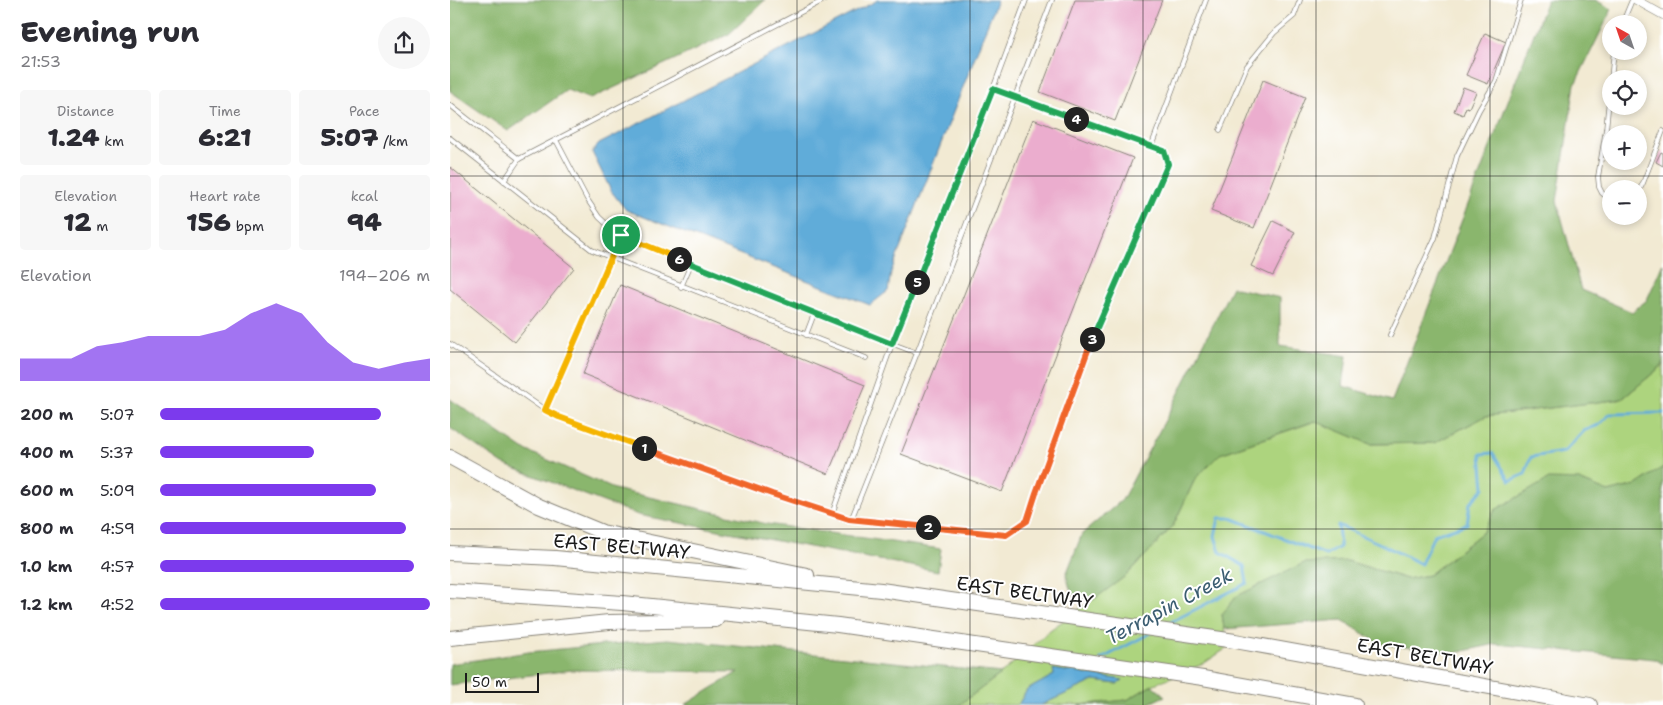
<!DOCTYPE html>
<html lang="en">
<head>
<meta charset="utf-8">
<style>
  body { margin:0; font-family:"Shantell Sans",sans-serif; background:#f7f7f7; color:#2b2b33; height:100vh; display:flex; flex-direction:column; font-size:19px; white-space:nowrap }
  * { box-sizing:border-box; margin:0 }
  p { font-size:16px; color:#7c7c81 }
  .icon { flex:none; width:28px; height:28px; fill:none; stroke:currentColor; stroke-width:2; stroke-linecap:round; stroke-linejoin:round }
  .map { position:relative; flex:1; overflow:hidden }
  .sheet { display:flex; flex-direction:column; background:#fff; width:450px }
  .sheet>* { flex:none }
  .needle { width:32px; rotate:320deg }
  .controls { position:absolute; left:1152px; top:15px; display:grid; gap:10px }
  .controls a { display:grid; place-items:center; width:45px; height:45px; border-radius:50%; background:#fff; box-shadow:0 2px 8px #0003; font-size:25px }
  .scale { position:absolute; left:15px; bottom:12px; width:74px; box-sizing:border-box; padding-left:5px; border:2px solid #1c1c1c; border-top:0; font-size:14px; line-height:18px; white-space:nowrap; color:#1c1c1c; -webkit-text-stroke:4px #fff; paint-order:stroke }
  .pin { position:absolute; display:grid; place-items:center; width:42px; height:42px; color:#fff; margin:-21px; border:2px solid #fff; border-radius:50%; box-shadow:0 1px 5px #0007 }
  .km { position:absolute; width:25px; height:25px; margin:-12px; border-radius:50%; background:#222; color:#fff; font-size:14px; line-height:25px; text-align:center }
  .round { display:grid; place-items:center; flex:none; width:52px; height:52px; border-radius:26px; background:#f7f7f7 }
  .summary { display:flex; align-items:center; justify-content:space-between; height:85px; padding:0 20px }
  h1 { font-size:28px; font-weight:800; line-height:38px }
  .metrics { display:grid; grid-template-columns:repeat(3,1fr); gap:8px; height:85px; padding:5px 20px }
  .metrics div { display:grid; align-content:center; border-radius:5px; background:#f7f7f7; text-align:center }
  .metrics b { font-size:25px; font-weight:800 }
  .metrics small { font-size:14px; font-weight:400 }
  .metrics p { font-size:14px }
  .chart { height:140px; padding:10px 20px }
  .chart p { display:flex; justify-content:space-between }
  .chart svg { width:100%; height:90px; margin-top:5px; fill:#7c3aed; opacity:.7 }
  ul { padding:0 20px; list-style:none; font-size:16px }
  li { display:grid; grid-template-columns:80px 60px 1fr; align-items:center; height:38px }
  li i { height:12px; border-radius:6px; background:#7c3aed }
  main { display:flex; flex:1; min-height:0 }
  .map>svg:first-child { display:block }
  .green { fill:#add47e; stroke:#64784d }
  .forest { fill:#8ab66d; stroke:#536944 }
  .water { fill:#61acd9; stroke:#3e647a }
  .lines { fill:none; stroke-linecap:round; stroke-linejoin:round }
  .stream { stroke:#61acd9; stroke-width:3 }
  .building { fill:#ebadce }
  .lane-casing { stroke:#878378; stroke-width:5.5 }
  .street-casing { stroke:#878378; stroke-width:9 }
  .highway-casing { stroke:#878378; stroke-width:16 }
  .lane { stroke:#fff; stroke-width:4 }
  .street { stroke:#fff; stroke-width:8 }
  .highway { stroke:#fff; stroke-width:14 }
  .split-1-casing { stroke:#fff; stroke-width:10 }
  .split-2-casing { stroke:#fff; stroke-width:10 }
  .split-3-casing { stroke:#fff; stroke-width:10 }
  .split-4-casing { stroke:#fff; stroke-width:10 }
  .split-5-casing { stroke:#fff; stroke-width:10 }
  .split-6-casing { stroke:#fff; stroke-width:10 }
  .split-7-casing { stroke:#fff; stroke-width:10 }
  .split-1 { stroke:#f5b400; stroke-width:6 }
  .split-2 { stroke:#f0652b; stroke-width:6 }
  .split-3 { stroke:#f0652b; stroke-width:6 }
  .split-4 { stroke:#22a559; stroke-width:6 }
  .split-5 { stroke:#22a559; stroke-width:6 }
  .split-6 { stroke:#22a559; stroke-width:6 }
  .split-7 { stroke:#f5b400; stroke-width:6 }
  .grid { fill:none; stroke:#1c1c1c; stroke-width:1; stroke-opacity:0.55 }
  .labels { text-anchor:middle; stroke-width:4; stroke-linejoin:round; paint-order:stroke }
  .street-label { font-size:19px; fill:#1c1c1c; stroke:#fff }
  .water-label { font-size:20px; font-style:italic; fill:#3b5d71; stroke:#fff }
</style>
</head>
<body>
<main>
<section class="sheet">
<div class="summary"><div><h1>Evening run</h1><p>21:53</p></div><a class="round"><svg class="icon" aria-label="share" viewBox="0 0 24 24"><path d="M12 15V3M7 8l5-5 5 5M5 13v7h14v-7"/></svg></a></div>
<div class="metrics">
<div><p>Distance</p><b>1.24<small> km</small></b></div>
<div><p>Time</p><b>6:21</b></div>
<div><p>Pace</p><b>5:07<small> /km</small></b></div>
</div>
<div class="metrics">
<div><p>Elevation</p><b>12<small> m</small></b></div>
<div><p>Heart rate</p><b>156<small> bpm</small></b></div>
<div><p>kcal</p><b>94</b></div>
</div>
<div class="chart"><p><span>Elevation</span>194–206 m</p>
<svg viewBox="0 0 160 44" preserveAspectRatio="none"><path d="M0 44V33L10 33L20 33L30 27L40 25L50 22L60 22L70 22L80 19L90 11L100 6L110 11L120 25L130 35L140 38L150 35L160 33V44z"/></svg>
</div>
<ul>
<li><b>200 m</b>5:07<i style="width:82%"></i></li>
<li><b>400 m</b>5:37<i style="width:57%"></i></li>
<li><b>600 m</b>5:09<i style="width:80%"></i></li>
<li><b>800 m</b>4:59<i style="width:91%"></i></li>
<li><b>1.0 km</b>4:57<i style="width:94%"></i></li>
<li><b>1.2 km</b>4:52<i style="width:100%"></i></li>
</ul>
</section>
<div class="map">
<svg width="1213" height="705" viewBox="0 0 1213 705">
  <rect width="100%" height="100%" fill="#fff"/>
  <filter id="ink" filterUnits="userSpaceOnUse"><feTurbulence type="fractalNoise" baseFrequency=".02" numOctaves="2"/><feDisplacementMap in="SourceGraphic" scale="10" xChannelSelector="R" yChannelSelector="G"/><feConvolveMatrix kernelMatrix="1 2 1 2 8 2 1 2 1" color-interpolation-filters="sRGB"/></filter>
  <filter id="wash" filterUnits="userSpaceOnUse"><feTurbulence type="fractalNoise" baseFrequency=".0096" numOctaves="4" result="noise"/><feDisplacementMap in="SourceGraphic" scale="20" xChannelSelector="R" yChannelSelector="G"/><feGaussianBlur stdDeviation="1.12" result="paint"/><feColorMatrix in="noise" values="0 0 0 0 0 0 0 0 0 0 0 0 0 0 0 0 0 1.4 0 .05"/><feComposite in="paint" operator="in"/></filter>
  <g filter="url(#wash)">
    <rect width="100%" height="100%" fill="#f2ead3"/>
    <!-- green -->
    <path class="green" d="M1213,365v102l-27,18 -28,7 -29,-12 -84,30 -12,22 -54,43 -22,4 -60,-18 -125,53 5,34 -24,16 -51,21 -25,15 -48,5h-38l53,-24 23,3 5,-4 -68,-11v6l-27,15 -9,15h-59l43,-32 48,-43 77,-55 46,-49 22,-47 25,-25 96,-33 54,23 64,-1 52,-27 136,-17z"/>
    <!-- forest -->
    <path class="forest" d="M0,0h315l-36,34 -139,65 -23,-9 -59,41 -58,-40z
      M1097,0h48l17,9 -37,75 -18,117 24,89 51,22 15,-12 16,-37v102l-41,34 -136,17 -52,27 -64,1 -55,-23 -95,33 -25,25 -22,47 -46,49 -34,25 -21,-5 -6,-20 16,-41 40,-34 47,-87 63,-126 48,11v48l67,10 -4,30 49,15z
      M0,399l73,50 91,40 153,35 174,25 -3,22 -300,-56 -135,-51 -53,-36z
      M1213,467v197l-8,-5 -159,-15 -42,9 -74,-9 -38,-24 -118,9 -2,-15 15,-18 67,-33 43,-2 60,18 22,-4 54,-43 12,-22 54,-31 30,1 29,12 28,-7z
      M217,639l335,34 -43,32h-274l53,-33 -166,-2 -122,15v-21l79,-12z
      M702,685l13,11 -20,9h-66l48,-5z"/>
    <!-- water -->
    <path class="water" d="M428,0h119l-106,272 -3,19 -18,14 -244,-95 -15,-19 -19,-39 7,-8z
      M603,669l70,11 -6,4 -23,-3 -53,24h-23l9,-15 27,-15z"/>
    <g class="lines">
      <!-- stream -->
      <path class="stream" d="M715,625l82,-42 -3,-17 -24,-14 -5,-16 4,-18h12l95,37 14,-8 -2,-22 45,20 38,19 13,-29 33,-11 3,-21 14,-15 -3,-34 12,-1 17,28 15,-7 6,-17 33,-5 21,-22 14,-5 11,-11 53,-1
        M651,659l48,-25
        M622,673l15,-7"/>
    </g>
    <g id="blocks">
      <!-- building -->
      <path class="building" d="M625,0h87l-47,121 -75,-29z
        M1035,33l21,9 -18,42 -22,-9z
        M813,80l42,17 -51,131 -43,-17z
        M1013,87l13,5 -7,16 -3,-1 -3,8 -9,-4z
        M583,119l100,39 -131,334 -101,-38z
        M1211,152l2,1v13l-7,-4z
        M0,167l124,101 -59,74 -65,-53z
        M823,221l22,11 -22,44 -22,-10z
        M170,285l245,100 -37,89 -245,-100z"/>
    </g>
  </g>
  <g filter="url(#ink)">
    <use href="#blocks" fill-opacity="0" stroke="#878378" stroke-width="1"/>
    <g class="lines">
      <defs>
        <path id="lane" d="M1172,24l10,-24
          M0,105l69,54 305,-159
          M770,130l27,-64 27,-33 20,-17 6,-16
          M0,138l142,112 274,108
          M701,147l55,-147
          M54,181l15,-22
          M1189,191l4,-8 20,-52
          M1161,201l-9,-8 -3,-6 -1,-10 8,-48 8,-78
          M231,287l10,-23
          M356,335l8,-21
          M940,335l45,-97 22,-82 22,-46 17,-29 25,-81
          M0,344l95,66 14,7 213,77 77,25 4,-4 64,-162 -103,-39 -197,-80 -18,-17 -12,-18 -31,-59
          M467,353l135,-353
          M95,410l76,-175
          M382,514l60,-170 101,-255 33,-89
          M399,519l157,16 21,-14 9,-28 60,-165 72,-164 -5,-13 -170,-62"/>
        <path id="street" d="M1186,0l27,15"/>
        <path id="highway" d="M0,457l89,49 63,26 205,43
          M0,553l105,5 326,32 354,51 355,64
          M0,591l172,12 216,22 365,53 152,27
          M0,638l159,-16 107,-2"/>
      </defs>
      <!-- lane casing -->
      <use href="#lane" class="lane-casing"/>
      <!-- street casing -->
      <use href="#street" class="street-casing"/>
      <!-- highway casing -->
      <use href="#highway" class="highway-casing"/>
      <!-- lane -->
      <use href="#lane" class="lane"/>
      <!-- street -->
      <use href="#street" class="street"/>
      <!-- highway -->
      <use href="#highway" class="highway"/>
    </g>
  </g>
  <g class="lines" filter="url(#ink)">
    <defs>
      <path id="split-1" d="M171,235l-76,175 14,7 85,31"/>
      <path id="split-2" d="M194,448l128,46 77,25 79,8"/>
      <path id="split-3" d="M478,527l78,8 21,-14 9,-28 56,-154"/>
      <path id="split-4" d="M626,119l88,32 4,13 -76,175"/>
      <path id="split-5" d="M467,282l76,-193 83,30"/>
      <path id="split-6" d="M229,259l213,85 25,-62"/>
      <path id="split-7" d="M171,235l58,24"/>
    </defs>
    <!-- split-1 casing -->
    <use href="#split-1" class="split-1-casing"/>
    <!-- split-2 casing -->
    <use href="#split-2" class="split-2-casing"/>
    <!-- split-3 casing -->
    <use href="#split-3" class="split-3-casing"/>
    <!-- split-4 casing -->
    <use href="#split-4" class="split-4-casing"/>
    <!-- split-5 casing -->
    <use href="#split-5" class="split-5-casing"/>
    <!-- split-6 casing -->
    <use href="#split-6" class="split-6-casing"/>
    <!-- split-7 casing -->
    <use href="#split-7" class="split-7-casing"/>
    <!-- split-1 -->
    <use href="#split-1" class="split-1"/>
    <!-- split-2 -->
    <use href="#split-2" class="split-2"/>
    <!-- split-3 -->
    <use href="#split-3" class="split-3"/>
    <!-- split-4 -->
    <use href="#split-4" class="split-4"/>
    <!-- split-5 -->
    <use href="#split-5" class="split-5"/>
    <!-- split-6 -->
    <use href="#split-6" class="split-6"/>
    <!-- split-7 -->
    <use href="#split-7" class="split-7"/>
  </g>
  <!-- grid -->
  <path class="grid" d="M173,0v705M347,0v705M520,0v705M693,0v705M866,0v705M1040,0v705M0,176h1213M0,352h1213M0,529h1213"/>
  <g class="labels">
    <!-- street labels -->
    <g class="street-label">
      <text transform="translate(172 546) rotate(5)" y="7">EAST BELTWAY</text>
      <text transform="translate(575 592) rotate(8)" y="7">EAST BELTWAY</text>
      <text transform="translate(975 656) rotate(10)" y="7">EAST BELTWAY</text>
    </g>
    <!-- water labels -->
    <g class="water-label">
      <text transform="translate(719 606) rotate(-28)" y="7">Terrapin Creek</text>
    </g>
  </g>
</svg>
<div class="controls">
<a><svg class="needle" viewBox="-14 -14 28 28"><path d="M0-13l5 13h-10z" fill="#e53935"/><path d="M0 13l5-13h-10z" fill="#7c7c81"/></svg></a>
<a><svg class="icon" aria-label="locate" viewBox="0 0 24 24"><circle cx="12" cy="12" r="6"/><path d="M12 2v4M12 18v4M2 12h4M18 12h4"/></svg></a>
<a>+</a>
<a>−</a>
</div>
<div class="scale">50 m</div>
<div class="pin" style="left:171px;top:235px;background:#1e9e55"><svg class="icon" aria-label="arrive" viewBox="0 0 24 24"><path d="M6 21V4h12l-3 4 3 4H6"/></svg></div>
<b class="km" style="left:194px;top:448px">1</b>
<b class="km" style="left:478px;top:527px">2</b>
<b class="km" style="left:642px;top:339px">3</b>
<b class="km" style="left:626px;top:119px">4</b>
<b class="km" style="left:467px;top:282px">5</b>
<b class="km" style="left:229px;top:259px">6</b>
</div>
</main>
</body>
</html>
